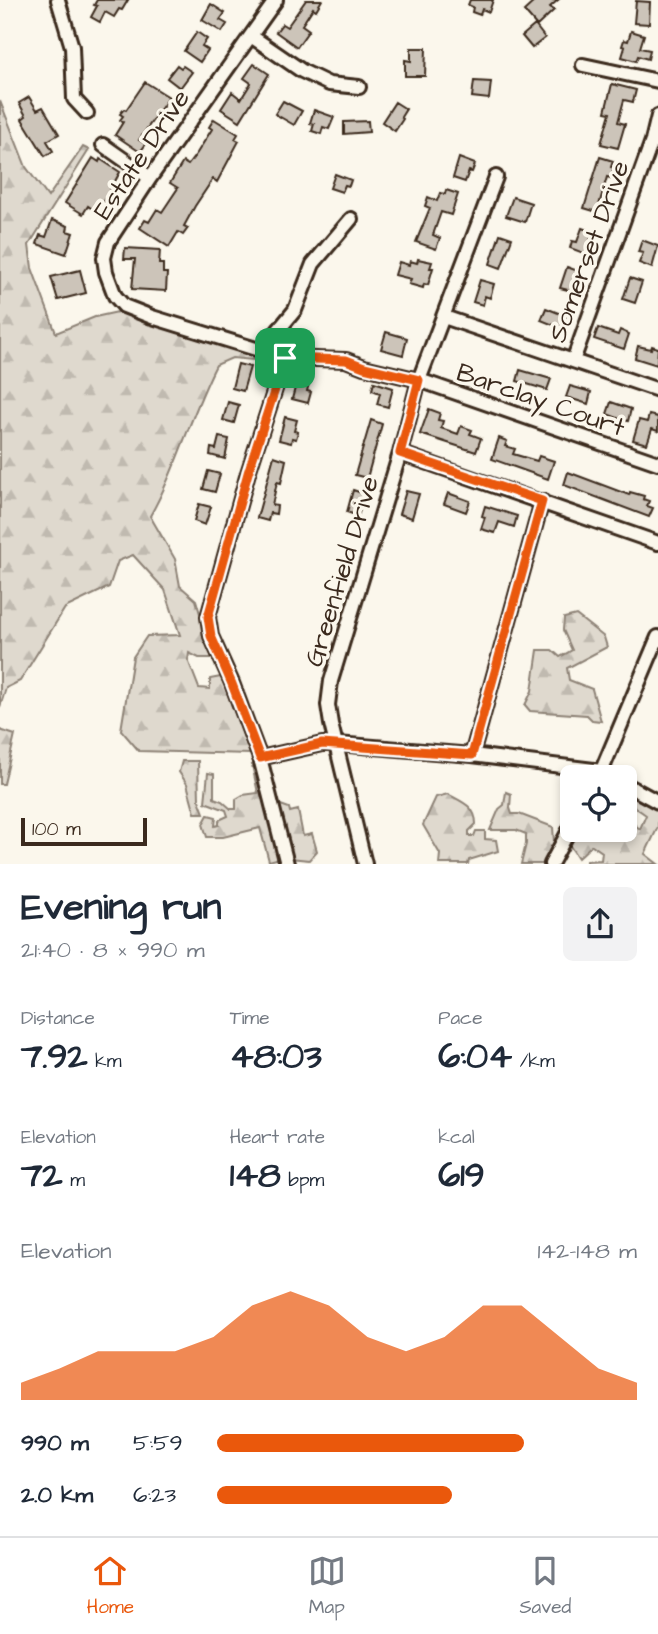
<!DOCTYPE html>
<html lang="en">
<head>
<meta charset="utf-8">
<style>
  body { margin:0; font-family:"Architects Daughter",sans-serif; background:#f2f2f3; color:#1f2937; height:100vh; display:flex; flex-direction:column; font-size:26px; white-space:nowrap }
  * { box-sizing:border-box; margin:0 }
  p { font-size:23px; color:#747a83 }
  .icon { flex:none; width:38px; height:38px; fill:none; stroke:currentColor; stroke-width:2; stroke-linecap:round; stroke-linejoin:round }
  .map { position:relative; height:864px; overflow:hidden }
  .panel { display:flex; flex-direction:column; background:#fff; flex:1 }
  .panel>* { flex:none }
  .tools { position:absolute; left:560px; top:765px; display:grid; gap:14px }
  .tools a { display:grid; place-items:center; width:77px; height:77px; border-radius:10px; background:#fff; box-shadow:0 4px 10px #0003; font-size:35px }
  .scale { position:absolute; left:21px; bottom:18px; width:126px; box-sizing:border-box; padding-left:7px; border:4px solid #3b2a1e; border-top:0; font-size:19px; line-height:24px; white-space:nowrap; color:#3b2a1e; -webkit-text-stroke:5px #fbf7ec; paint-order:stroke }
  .pin { position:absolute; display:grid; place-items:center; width:60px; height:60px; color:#fff; margin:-30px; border-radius:14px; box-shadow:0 4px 10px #0006 }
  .round { display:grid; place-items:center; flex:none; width:74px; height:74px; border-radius:10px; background:#f2f2f3 }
  .summary { display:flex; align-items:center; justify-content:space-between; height:119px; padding:0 21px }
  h1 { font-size:38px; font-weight:700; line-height:52px }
  .stats { display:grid; grid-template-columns:repeat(3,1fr); gap:10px; height:119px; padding:7px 21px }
  .stats div { display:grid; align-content:center }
  .stats b { font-size:35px; font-weight:700 }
  .stats small { font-size:19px; font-weight:400 }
  .stats p { font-size:19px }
  .chart { height:196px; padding:14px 21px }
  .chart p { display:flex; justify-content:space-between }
  .chart svg { width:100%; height:126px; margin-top:7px; fill:#ea580c; opacity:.7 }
  ul { padding:0 21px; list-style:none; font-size:23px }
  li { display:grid; grid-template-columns:112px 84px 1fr; align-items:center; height:52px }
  li i { height:18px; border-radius:9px; background:#ea580c }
  .menu { display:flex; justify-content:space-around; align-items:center; height:98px; border-top:2px solid #e0e1e3; background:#fff; font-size:19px; color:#747a83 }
  .menu a { display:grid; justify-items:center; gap:4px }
  .menu .active { color:#ea580c }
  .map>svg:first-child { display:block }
  .forest { fill:url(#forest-firs); stroke:#8d8276; stroke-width:2 }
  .building { fill:#ccc4b9; stroke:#3b2a1e; stroke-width:2 }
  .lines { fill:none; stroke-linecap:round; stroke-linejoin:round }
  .minor-casing { stroke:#3b2a1e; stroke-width:18 }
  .minor { stroke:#fbf7ec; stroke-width:12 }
  .route-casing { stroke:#fff; stroke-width:14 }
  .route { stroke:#ea580c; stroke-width:9 }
  .labels { text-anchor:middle; stroke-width:7; stroke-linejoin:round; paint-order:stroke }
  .street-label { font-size:26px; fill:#3b2a1e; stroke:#fbf7ec }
</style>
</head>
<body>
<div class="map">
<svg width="658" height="864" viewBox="0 0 658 864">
  <defs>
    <pattern id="forest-firs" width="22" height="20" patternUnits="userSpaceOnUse" patternTransform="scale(1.75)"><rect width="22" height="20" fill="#dfd9ce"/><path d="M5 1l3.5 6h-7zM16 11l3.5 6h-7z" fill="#c0bab0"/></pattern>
  </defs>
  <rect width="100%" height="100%" fill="#fbf7ec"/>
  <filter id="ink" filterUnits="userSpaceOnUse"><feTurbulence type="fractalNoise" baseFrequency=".0143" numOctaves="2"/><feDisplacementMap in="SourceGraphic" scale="14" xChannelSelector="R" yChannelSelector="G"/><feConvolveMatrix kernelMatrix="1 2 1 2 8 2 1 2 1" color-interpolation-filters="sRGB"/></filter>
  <g filter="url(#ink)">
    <!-- forest -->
    <path class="forest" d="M0,101l26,66 22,30 35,-50 6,3 -60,95 3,23 24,65 39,-16 27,-6 53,20 79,23 -1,6 -21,-2 -16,7c-25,49 -39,103 -66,151l25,43 5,27 16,14 17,58h-14l-10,-5 -1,7 11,28 11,1v-10l11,-2 29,77 -111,-3 -18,-21 12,-73 14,-21 33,-1 -15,-45 -32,-35 -15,6 -9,26 -44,21 -45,73 -14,7 -6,19z
      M576,615l28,22 3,10 -40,21 2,12 23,9 9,32 -9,-1 -5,-5 -57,-4 -5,-6 7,-14 6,-41h14l8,7 12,-7 -9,-20 1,-12z
      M0,730l15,5 -11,49h-4z
      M182,761h16l1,39 5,13h-9l-8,-29 -8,-12z
      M252,765h6l22,93 -11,3 -9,-33 -37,9h-16l-4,-13 5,-9 8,2 -1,9 4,-1v-5l9,-4 -2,-6 -21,-8 3,-29 6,1v24l8,3 9,8h5v-10l7,-4 15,-2z
      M628,790l30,19v18l-13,27 13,10h-72v-3l15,-1 1,-8 -10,-7 -14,13 -8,-12 8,-16 20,2 3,-2h24v-13l15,12 6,-14 -21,-15z
      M506,792l5,2 -1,14 2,6h7l34,13 1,15 -11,22h-22l5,-20v-10l-10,-4h-26l9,-21 5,-4z
      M448,794c14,8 28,12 28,30l-7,7v5h5l2,-5h9v8l11,1 2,11 -29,9 -1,4h-29l1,-10 -17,-29 13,-28z
      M278,804l11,4 1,4 8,-2 5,26 9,-2 5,17 -8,9 -19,-2z"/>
    <!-- building -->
    <path class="building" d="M97,0h31l-6,10 -3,-1 -5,8 -9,-5 -5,10 -9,-5 6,-11 -3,-1z
      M306,0h16l-6,10 -3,-2 -11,17 7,5 -12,17 -21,-15 6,-8 5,3z
      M470,0h23l-4,12 -7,-3 -2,6 -8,-3 1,-5 -5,-2z
      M536,0h22l-8,7 4,3 -17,16 -13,-15z
      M636,1l14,1 -1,22 -15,-1z
      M211,4l14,9 -5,7 7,4 -5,8 -20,-12z
      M535,25l10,13 -13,10 -10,-12z
      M631,31l13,4 -4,13 10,2 -2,9 -10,-3 -2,5 -14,-4 3,-10 -3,-1 2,-6 4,1z
      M197,32l10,7 -5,7 6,4 -8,12 -16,-11z
      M411,48h15l-1,28h-20v-16l6,1z
      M254,64l15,10 -29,47 -19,-12 11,-17 9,7 10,-16 -7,-5z
      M177,65l4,3 2,-2 9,6 -12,16 -13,-10z
      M474,81l17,1 -2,17 -17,-2z
      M145,82l24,15 -30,43 7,4 -6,8 -25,-17 8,-13 -3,-2 3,-4 -3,-2 4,-5 2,1z
      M612,84l24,6 -3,12 -9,-2 -6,22 7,2 -7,24 -17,-4 9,-31 -5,-1z
      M29,97l8,13 6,-3 16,27 -12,7 6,10 -8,5 -23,-37 4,-3 -7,-13z
      M283,101l19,10 -8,14 -19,-11z
      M395,102l11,7 -5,8 2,2 -8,12 -13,-9z
      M314,110l20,7 -5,12 -6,-2 -2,7 -9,-3 2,-7 -4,-1z
      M214,119l24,15 -3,5 4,2 -22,41 -4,-3 -18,27 -11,20 4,2 -5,7 -5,-3 -9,15 -29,-19 5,-8 4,2 8,-13 5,3 16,-24 -8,-5 13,-21 5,3 9,-12 15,-24 -3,-2z
      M368,121l1,11 -25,2v-12z
      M600,157l13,4 -2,6 3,1 -3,10 -4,-1 -10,35 -13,-4z
      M93,158l6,4 1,-3 20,13 -22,41 -10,-7 -5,8 -18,-11z
      M459,158l16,6 -3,8 -3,-1 -4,11 -12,-4z
      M335,174l16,6 -2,6 -4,-1 -3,7 -12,-4z
      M446,190l12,4 -7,21 -10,-3 -8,23 7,3 -4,11 -20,-7 14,-34 -5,-2 3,-9 9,4 3,-8 5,1z
      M513,197l18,6 -6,19 -19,-6z
      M52,220l16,6 -1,5 6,2 -7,21 -29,-10 3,-9 6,2z
      M582,228l11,4 -7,22 -16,-6 2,-7 5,1z
      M500,234l12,4 -11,30 -11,-4z
      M642,240l16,6 -6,22 -13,-5 4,-10 -5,-1z
      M125,248l35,2 -1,14h4v9h4l-1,18 -34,-2 3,-30h-11z
      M418,259l14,3 -2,6h3l-5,17 -4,-1 -1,4 -14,-4 2,-5 -16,-4 4,-13 10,3 1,-4 7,2z
      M567,267l11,4 -6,20 -12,-3z
      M80,270l6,23 -28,7 -7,-23z
      M630,278l12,4 -7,21 -12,-4z
      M480,280l14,4 -4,14 -5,-2 -2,9 -10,-3z
      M546,308l20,8 -5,12 -20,-8z
      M598,328l20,7 2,-5 9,4 -5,15 -30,-10z
      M386,332l21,6 -4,17 -22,-6z
      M638,346l13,3 1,-3 6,2 -1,17 -22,-7z
      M238,364l12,3 -7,24 -11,-3z
      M520,370l31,9 -4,11 -30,-9z
      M298,377l12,3 -3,11 4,1 -3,11 -16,-4z
      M374,382l19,6 -5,19 -11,-3 3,-11 -8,-3z
      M570,386l21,6 -3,12 -22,-7z
      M228,402l11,3 -5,18 -11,-3z
      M611,402l20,7 -3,12 -4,-1 -2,7 -7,-2 3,-7 -11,-4z
      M429,409l11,4 -2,7 5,1 -2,7 17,6 3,-8 11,4 -2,4 11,4 -5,14 -56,-18z
      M649,415l9,2v14l-6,-2 -5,15 -14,-4 6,-20 8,2z
      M285,417l12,3 -3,11 4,1 -2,7 -4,-1 -1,5 -12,-3z
      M371,420l11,4 -15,54 -12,-3z
      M219,437l10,2 -4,20 -15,-4 1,-7 5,1z
      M499,438l8,3 -2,5 10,3 -2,5 24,7 2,-5 15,5 -6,18 -56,-20z
      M274,456l12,4 -5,23 -4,-1 -5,23 5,1 -1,8 -6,-1 -2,8 -11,-3z
      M208,471l12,3 -5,18 -12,-3z
      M568,472l61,23 1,-3 14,4 -1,3 6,2 -2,5 6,2 -4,9 -85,-32z
      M353,490l12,4 -7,22 -11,-4z
      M406,491l13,3 -7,24 -13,-4z
      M448,493l22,8 -4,11 -22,-8z
      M199,504l12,3 -6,18 -11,-4z
      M485,506l32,10 -3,11 -15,-5 -4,11 -14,-4 4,-12 -3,-1z"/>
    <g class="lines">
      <defs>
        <path id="minor" d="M58,0l14,47 2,52 13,14
          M276,0l-126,178 -42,64 -4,16 2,14 9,24 9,10 28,11 133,41 61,2 18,7 55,13 239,83
          M251,36l51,35 27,13 30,3
          M583,65l75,16
          M103,145l47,33
          M444,317l214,73
          M263,349l32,-39 18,-46 38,-45
          M285,358l-37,115 -40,144 3,19 21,47 28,75 27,106
          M573,361l79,-220 6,-25
          M400,453l258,90
          M472,755l70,-254
          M260,758l62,-14h15l135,11 130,16 10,6
          M599,777l59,-140
          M625,784l33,18
          M365,864l-34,-140 -3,-19 3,-24 69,-228 19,-73 77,-203
          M551,864l21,-39"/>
      </defs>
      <!-- minor casing -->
      <use href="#minor" class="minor-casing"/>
      <!-- minor -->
      <use href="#minor" class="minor"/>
    </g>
  </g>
  <g class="lines" filter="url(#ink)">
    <defs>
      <path id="route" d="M285,358l61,2 18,7 55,13 -19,73 142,48 -70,254 -150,-11 -62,14 -28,-74 -21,-48 -3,-19 40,-144z"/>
    </defs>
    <!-- route casing -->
    <use href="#route" class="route-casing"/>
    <!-- route -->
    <use href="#route" class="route"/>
  </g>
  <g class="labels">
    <!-- street labels -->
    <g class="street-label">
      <text transform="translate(141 154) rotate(-56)" y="9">Estate Drive</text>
      <text transform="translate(588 251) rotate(-70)" y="9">Somerset Drive</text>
      <text transform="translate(541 399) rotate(19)" y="9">Barclay Court</text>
      <text transform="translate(341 571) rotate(-73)" y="9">Greenfield Drive</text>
    </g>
  </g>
</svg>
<div class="tools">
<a><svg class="icon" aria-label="locate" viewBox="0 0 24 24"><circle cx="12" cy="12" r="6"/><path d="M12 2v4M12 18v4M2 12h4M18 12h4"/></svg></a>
</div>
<div class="scale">100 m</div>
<div class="pin" style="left:285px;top:358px;background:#1e9e55"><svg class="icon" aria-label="arrive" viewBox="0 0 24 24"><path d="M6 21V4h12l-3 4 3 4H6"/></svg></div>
</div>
<section class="panel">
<div class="summary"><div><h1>Evening run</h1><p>21:40 · 8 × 990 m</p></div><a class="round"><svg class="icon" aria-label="share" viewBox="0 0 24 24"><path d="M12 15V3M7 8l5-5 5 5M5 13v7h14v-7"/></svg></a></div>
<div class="stats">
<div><p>Distance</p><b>7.92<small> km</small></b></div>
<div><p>Time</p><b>48:03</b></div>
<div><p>Pace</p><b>6:04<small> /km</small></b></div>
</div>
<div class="stats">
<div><p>Elevation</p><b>72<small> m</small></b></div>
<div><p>Heart rate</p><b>148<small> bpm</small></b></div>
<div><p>kcal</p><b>619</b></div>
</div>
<div class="chart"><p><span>Elevation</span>142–148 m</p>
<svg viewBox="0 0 160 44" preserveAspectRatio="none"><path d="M0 44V38L10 33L20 27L30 27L40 27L50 22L60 11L70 6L80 11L90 22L100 27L110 22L120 11L130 11L140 22L150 33L160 38V44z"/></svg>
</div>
<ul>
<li><b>990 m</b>5:59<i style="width:73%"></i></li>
<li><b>2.0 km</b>6:23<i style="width:56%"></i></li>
</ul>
</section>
<nav class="menu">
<a class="active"><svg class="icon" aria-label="home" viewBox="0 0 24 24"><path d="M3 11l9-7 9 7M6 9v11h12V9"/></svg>Home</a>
<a><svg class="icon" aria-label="map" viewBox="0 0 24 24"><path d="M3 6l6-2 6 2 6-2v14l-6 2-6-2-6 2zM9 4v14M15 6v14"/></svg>Map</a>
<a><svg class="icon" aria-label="saved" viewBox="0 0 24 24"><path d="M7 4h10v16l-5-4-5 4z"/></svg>Saved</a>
</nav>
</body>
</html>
